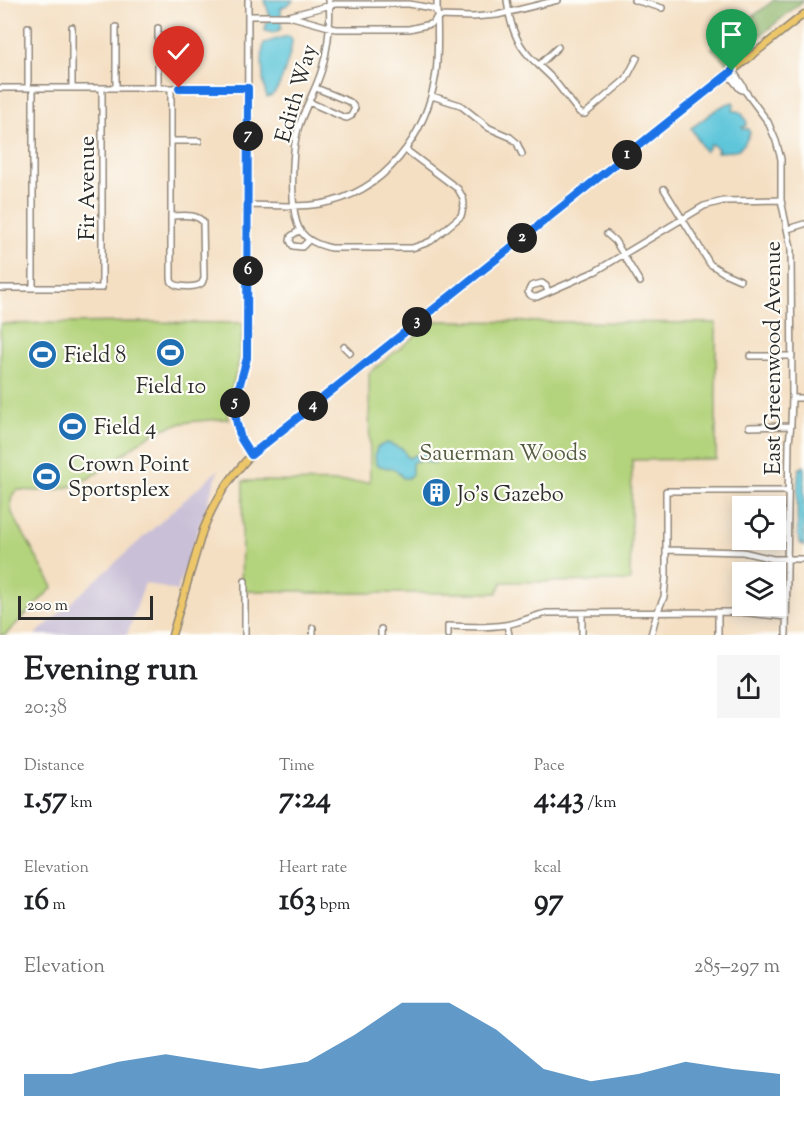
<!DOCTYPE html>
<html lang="en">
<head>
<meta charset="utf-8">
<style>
  body { margin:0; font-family:"Sorts Mill Goudy",serif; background:#f6f6f6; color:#202124; height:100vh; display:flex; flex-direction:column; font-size:22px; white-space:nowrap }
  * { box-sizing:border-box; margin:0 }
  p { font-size:20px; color:#757577 }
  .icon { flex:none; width:33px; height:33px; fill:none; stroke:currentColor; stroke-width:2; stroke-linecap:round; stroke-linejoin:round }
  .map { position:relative; height:635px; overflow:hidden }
  .drawer { display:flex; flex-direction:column; background:#fff; flex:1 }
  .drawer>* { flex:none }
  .buttons { position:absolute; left:732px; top:496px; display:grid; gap:12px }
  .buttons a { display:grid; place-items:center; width:54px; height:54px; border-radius:0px; background:#fff; box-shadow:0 3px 15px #0003; font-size:30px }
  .scale { position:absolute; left:18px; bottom:15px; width:135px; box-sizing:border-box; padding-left:6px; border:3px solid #2b2b2b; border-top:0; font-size:16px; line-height:21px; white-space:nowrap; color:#2b2b2b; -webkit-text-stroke:4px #fdfcf7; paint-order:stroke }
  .pin { position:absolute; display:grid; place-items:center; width:51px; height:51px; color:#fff; margin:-62px -26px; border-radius:50% 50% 50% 0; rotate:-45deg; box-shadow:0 0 6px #0007 }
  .pin .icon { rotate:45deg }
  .km { position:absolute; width:30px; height:30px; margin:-15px; border-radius:50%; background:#222; color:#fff; font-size:16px; line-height:30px; text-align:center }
  .round { display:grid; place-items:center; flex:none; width:63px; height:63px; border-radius:0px; background:#f6f6f6 }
  .summary { display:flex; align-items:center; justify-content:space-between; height:102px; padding:0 24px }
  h1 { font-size:33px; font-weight:800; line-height:45px }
  .figures { display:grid; grid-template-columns:repeat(3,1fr); gap:9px; height:102px; padding:6px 24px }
  .figures div { display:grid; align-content:center }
  .figures b { font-size:30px; font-weight:800 }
  .figures small { font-size:16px; font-weight:400 }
  .figures p { font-size:16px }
  .chart { height:168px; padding:12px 24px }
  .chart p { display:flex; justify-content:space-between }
  .chart svg { width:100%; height:108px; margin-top:6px; fill:#1f6fb2; opacity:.7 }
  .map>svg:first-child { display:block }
  .industrial { fill:#c9bfd7 }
  .green { fill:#b3d37b; stroke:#6f7f53; stroke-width:1.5 }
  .forest { fill:#8eb56b; stroke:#5c704b; stroke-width:1.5 }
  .water { fill:#5ec6da; stroke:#447882; stroke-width:1.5 }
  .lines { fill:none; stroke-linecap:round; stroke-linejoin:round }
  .minor-casing { stroke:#908577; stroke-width:8 }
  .major-casing { stroke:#908577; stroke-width:9 }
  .minor { stroke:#fff; stroke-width:5 }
  .major { stroke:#ecc669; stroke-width:6 }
  .route-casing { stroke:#fff; stroke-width:12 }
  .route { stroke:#1a73e8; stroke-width:8 }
  .labels { text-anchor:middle; stroke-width:4.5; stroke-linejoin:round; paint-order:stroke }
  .street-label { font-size:22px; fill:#2b2b2b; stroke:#fdfcf7 }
  .poi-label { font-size:22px; fill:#2b2b2b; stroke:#fdfcf7; text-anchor:start }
  .park-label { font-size:22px; fill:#545d43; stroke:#fdfcf7 }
</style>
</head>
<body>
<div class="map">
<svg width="804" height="635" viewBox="0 0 804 635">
  <rect width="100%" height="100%" fill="#fdfcf7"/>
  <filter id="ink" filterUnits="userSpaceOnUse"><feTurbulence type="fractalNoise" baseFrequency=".0167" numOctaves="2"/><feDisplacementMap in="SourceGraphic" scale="12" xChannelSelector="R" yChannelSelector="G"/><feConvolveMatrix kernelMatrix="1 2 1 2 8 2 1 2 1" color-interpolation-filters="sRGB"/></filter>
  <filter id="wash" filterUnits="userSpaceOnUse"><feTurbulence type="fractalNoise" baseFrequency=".008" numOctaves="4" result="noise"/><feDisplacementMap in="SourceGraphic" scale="24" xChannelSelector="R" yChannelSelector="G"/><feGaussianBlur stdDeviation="1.35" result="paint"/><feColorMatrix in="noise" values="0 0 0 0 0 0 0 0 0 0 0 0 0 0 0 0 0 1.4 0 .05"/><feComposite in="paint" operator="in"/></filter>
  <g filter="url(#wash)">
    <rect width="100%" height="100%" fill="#f4dfc3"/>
    <!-- industrial -->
    <path class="industrial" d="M219,469l-42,122 -32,-8 -18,52h-92z"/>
    <!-- green -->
    <path class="green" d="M434,321l282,2v136l-84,1 -2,121 -128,1 -5,11h-188l-6,-2h-62l2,-110 127,1 -1,-109z
      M132,322l111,1 -4,38 -12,47 1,11c-25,1 -50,2 -72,13 -13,6 -23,15 -34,23 -39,30 -55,39 -105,35 -8,6 -6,15 -5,23l41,74 -48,48h-5v-311z"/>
    <!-- forest -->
    <path class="forest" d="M774,0h30l-77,63 -15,-15z"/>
    <!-- water -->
    <path class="water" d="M264,0h29l-1,2 -11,6v21l-8,4 -8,-2 1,-7 4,-4 -2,-10z
      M289,36l3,3c0,11 -11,50 -20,56 -1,1 -3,1 -5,2 -5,-12 -6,-41 -3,-54l20,-6z
      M733,102l1,2 -1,7c8,-1 10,4 14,11l-1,4 -4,1 1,2h5l2,4c-8,19 -14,18 -33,19l1,-4 -7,-4 -6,8 -14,-24c14,-8 25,-22 42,-26z
      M387,443c6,1 10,5 16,6l4,8 2,1c9,-5 22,-7 29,0l-2,4 -4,1c-7,-3 -14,-5 -20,0v11l-4,4h-5l-7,-8 -20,-5 -1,-10 2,-8z
      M804,466v80c-1,-1 -3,-2 -4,-3 -4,-7 -3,-63 -1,-74z"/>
  </g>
  <g filter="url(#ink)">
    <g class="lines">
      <defs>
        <path id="minor" d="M248,0l-1,358c-10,43 -22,56 4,97
          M329,0c2,23 -1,47 -7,69 -6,21 -18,39 -24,60 -6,20 -9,83 2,101 7,11 19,15 31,18h81l12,-4 7,-3 30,-25 3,-12 -1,-6 -5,-9 -52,-39
          M507,0c2,20 8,41 22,56 8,8 16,15 24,23 9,11 17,22 26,33l3,2h3l41,-35 11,-21
          M634,0l28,8
          M248,16h41l47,13h73l22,-5 3,-2 2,-4
          M289,16l46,-12h74l22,4 4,2 2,4
          M437,16l36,1 24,-2 61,-15
          M28,27v61
          M539,65l19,-18
          M733,71l10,15 2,5 23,31 8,19 5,18v41l10,48 1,150 -1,25 -2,20 -3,192
          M728,74l12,15 5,2
          M0,88h248
          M72,88v-61
          M116,88v-61
          M158,88v-60
          M171,88v189c0,2 0,4 1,5 4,6 25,6 30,1 1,-2 1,-3 2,-5l-1,-56c-7,-9 -21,-6 -32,-6
          M432,96l28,9 29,23 21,9 7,6 5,11
          M309,102l34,15 4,1 4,-2 4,-8 -5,-6 -34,-14
          M171,141h28
          M664,189l46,75 14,9 16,7
          M247,205c24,0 50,3 73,-1 65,-11 107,-69 116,-131 3,-24 1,-49 1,-73
          M788,229l16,-5
          M300,230l-9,6 -1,5 3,5 9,1 7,-7
          M607,234l8,7 25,41
          M0,288h102v-200
          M33,288v-200
          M548,292l-2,-6 -4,-3 -11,3 -3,6c2,4 4,5 9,5l59,-26 108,-65 19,-5 58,-1
          M344,347l6,6
          M750,356h42
          M792,398h12
          M749,427l42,-1
          M666,550l77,2 30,7h31
          M582,613v22
          M507,625l2,10
          M245,635v-54
          M313,635v-7
          M381,635v-6
          M448,635v-9c19,1 38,2 57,-1 14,-2 28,-9 42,-12l192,-1 47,5
          M651,635l6,-22 7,-16 2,-21v-85h122
          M718,635v-22"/>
        <path id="major" d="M172,635l31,-105c13,-32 25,-50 48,-75l553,-441"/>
      </defs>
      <!-- minor casing -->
      <use href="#minor" class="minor-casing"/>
      <!-- major casing -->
      <use href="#major" class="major-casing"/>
      <!-- minor -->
      <use href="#minor" class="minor"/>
      <!-- major -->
      <use href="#major" class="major"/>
    </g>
  </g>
  <g class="lines" filter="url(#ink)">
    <defs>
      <path id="route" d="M179,88h69l-1,270 -12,44v11l2,11 4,15 10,16 481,-384"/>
    </defs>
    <!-- route casing -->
    <use href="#route" class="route-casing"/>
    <!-- route -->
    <use href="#route" class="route"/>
  </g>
  <!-- icons -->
  <defs>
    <symbol id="stadium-disc" viewBox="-11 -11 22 22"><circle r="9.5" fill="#1f6fb2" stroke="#fdfcf7"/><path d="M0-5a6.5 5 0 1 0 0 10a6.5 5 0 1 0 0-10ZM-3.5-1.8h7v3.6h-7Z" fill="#fff"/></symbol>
    <symbol id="building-disc" viewBox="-11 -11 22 22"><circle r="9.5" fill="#1f6fb2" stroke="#fdfcf7"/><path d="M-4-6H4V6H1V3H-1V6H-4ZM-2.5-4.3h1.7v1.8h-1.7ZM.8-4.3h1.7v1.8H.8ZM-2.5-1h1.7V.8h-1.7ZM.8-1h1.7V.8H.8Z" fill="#fff"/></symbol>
  </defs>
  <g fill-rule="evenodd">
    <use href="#stadium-disc" x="154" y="336" width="33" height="33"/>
    <use href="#stadium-disc" x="26" y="338" width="33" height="33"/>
    <use href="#stadium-disc" x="56" y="410" width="33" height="33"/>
    <use href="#stadium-disc" x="30" y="460" width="33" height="33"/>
    <use href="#building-disc" x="420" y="476" width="33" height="33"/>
  </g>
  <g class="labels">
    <!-- street labels -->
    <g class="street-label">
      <text transform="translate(295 93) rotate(-74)" y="8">Edith Way</text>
      <text transform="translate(86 188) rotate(-90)" y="8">Fir Avenue</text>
      <text transform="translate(772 358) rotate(-90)" y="8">East Greenwood Avenue</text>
    </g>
    <!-- poi labels -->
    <g class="poi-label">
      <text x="64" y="362">Field 8</text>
      <text x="171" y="393" text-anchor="middle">Field 10</text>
      <text x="94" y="434">Field 4</text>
      <text x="68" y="471">Crown Point<tspan x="68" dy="25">Sportsplex</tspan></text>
      <text x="457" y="501">Jo's Gazebo</text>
    </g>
    <!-- park labels -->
    <g class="park-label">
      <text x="503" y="460">Sauerman Woods</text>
    </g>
  </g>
</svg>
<div class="buttons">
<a><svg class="icon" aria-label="locate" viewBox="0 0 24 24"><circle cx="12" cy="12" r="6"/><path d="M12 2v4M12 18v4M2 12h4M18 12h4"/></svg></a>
<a><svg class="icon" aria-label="layers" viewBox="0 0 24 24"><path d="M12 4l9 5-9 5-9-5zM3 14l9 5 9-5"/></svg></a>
</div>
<div class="scale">200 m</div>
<div class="pin" style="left:732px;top:71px;background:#1e9e55"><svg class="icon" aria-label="arrive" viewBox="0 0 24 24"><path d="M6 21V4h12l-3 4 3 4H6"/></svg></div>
<div class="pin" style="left:179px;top:88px;background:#d93025"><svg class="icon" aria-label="check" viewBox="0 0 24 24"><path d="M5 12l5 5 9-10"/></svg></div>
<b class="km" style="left:627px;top:155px">1</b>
<b class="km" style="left:522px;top:238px">2</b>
<b class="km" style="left:417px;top:322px">3</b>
<b class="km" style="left:313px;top:406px">4</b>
<b class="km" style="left:235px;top:403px">5</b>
<b class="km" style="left:248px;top:271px">6</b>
<b class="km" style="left:248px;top:136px">7</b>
</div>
<section class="drawer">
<div class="summary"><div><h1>Evening run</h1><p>20:38</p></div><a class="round"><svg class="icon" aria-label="share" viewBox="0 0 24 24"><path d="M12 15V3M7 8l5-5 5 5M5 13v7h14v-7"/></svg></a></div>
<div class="figures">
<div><p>Distance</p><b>1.57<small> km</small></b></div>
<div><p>Time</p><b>7:24</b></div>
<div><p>Pace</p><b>4:43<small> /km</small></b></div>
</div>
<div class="figures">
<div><p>Elevation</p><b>16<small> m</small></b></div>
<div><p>Heart rate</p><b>163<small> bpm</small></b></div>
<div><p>kcal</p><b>97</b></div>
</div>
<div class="chart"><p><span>Elevation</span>285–297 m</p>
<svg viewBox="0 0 160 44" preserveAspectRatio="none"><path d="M0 44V35L10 35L20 30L30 27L40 30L50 33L60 30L70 19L80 6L90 6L100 17L110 33L120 38L130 35L140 30L150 33L160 35V44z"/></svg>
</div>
</section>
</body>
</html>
